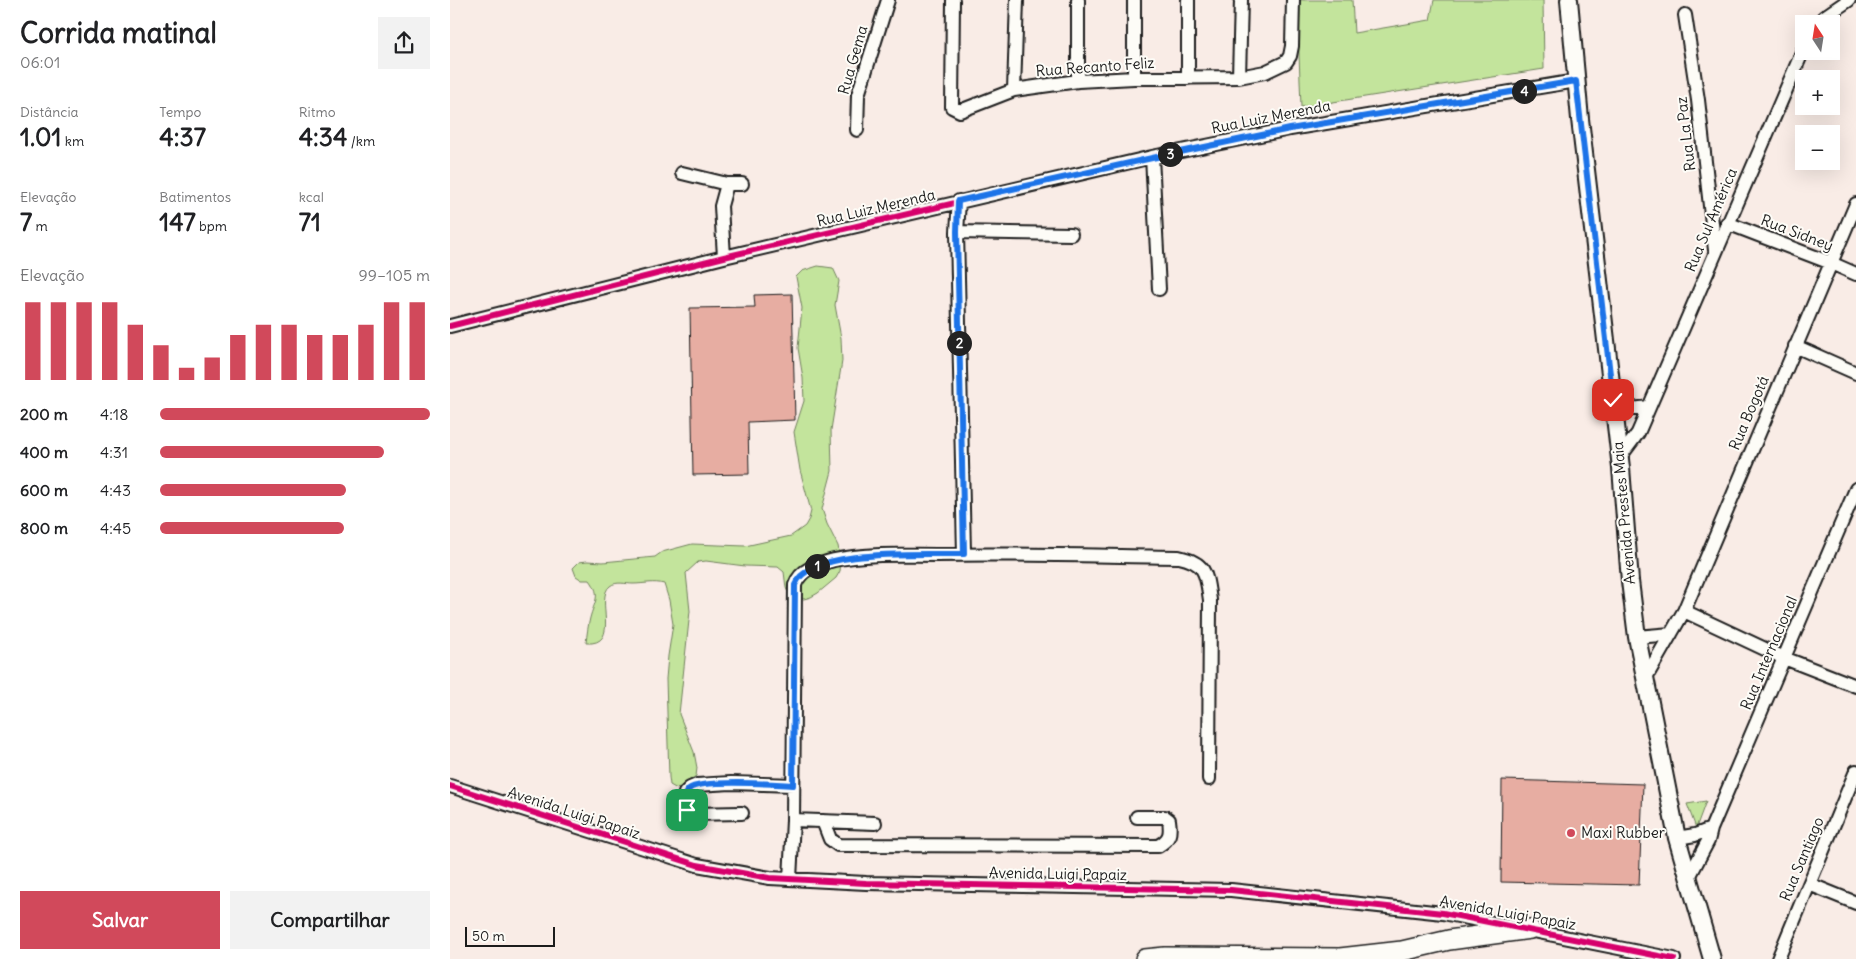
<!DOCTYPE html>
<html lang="pt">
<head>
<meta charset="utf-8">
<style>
  body { margin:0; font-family:Delius,sans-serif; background:#f2f2f2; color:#202124; height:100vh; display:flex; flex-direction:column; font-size:19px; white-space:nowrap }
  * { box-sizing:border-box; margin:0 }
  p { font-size:16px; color:#757577 }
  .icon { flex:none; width:28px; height:28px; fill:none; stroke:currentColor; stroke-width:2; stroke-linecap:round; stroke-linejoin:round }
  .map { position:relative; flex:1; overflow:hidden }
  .panel { display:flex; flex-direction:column; background:#fff; width:450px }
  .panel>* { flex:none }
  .needle { width:32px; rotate:348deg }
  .buttons { position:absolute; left:1345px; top:15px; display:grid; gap:10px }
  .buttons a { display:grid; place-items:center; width:45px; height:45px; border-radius:0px; background:#fff; box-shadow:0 5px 20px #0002; font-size:25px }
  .scale { position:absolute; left:15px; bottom:12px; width:90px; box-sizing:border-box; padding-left:5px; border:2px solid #1c1c1c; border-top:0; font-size:14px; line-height:18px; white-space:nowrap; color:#1c1c1c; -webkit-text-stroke:4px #fdfcf7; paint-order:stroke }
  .pin { position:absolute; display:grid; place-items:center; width:42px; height:42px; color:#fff; margin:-21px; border-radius:10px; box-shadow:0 2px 8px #0006 }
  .km { position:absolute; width:25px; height:25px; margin:-12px; border-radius:50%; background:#222; color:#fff; font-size:14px; line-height:25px; text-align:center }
  .round { display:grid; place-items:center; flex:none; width:52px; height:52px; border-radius:0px; background:#f2f2f2 }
  .overview { display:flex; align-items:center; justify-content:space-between; height:85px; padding:0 20px }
  h1 { font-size:28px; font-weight:700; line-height:38px }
  .figures { display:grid; grid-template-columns:repeat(3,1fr); gap:8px; height:85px; padding:5px 20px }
  .figures div { display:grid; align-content:center }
  .figures b { font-size:25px; font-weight:700 }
  .figures small { font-size:14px; font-weight:400 }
  .figures p { font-size:14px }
  .chart { height:140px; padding:10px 20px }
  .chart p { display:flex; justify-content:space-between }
  .chart svg { width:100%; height:90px; margin-top:5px; stroke:#d1495b; stroke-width:6 }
  .button { display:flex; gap:10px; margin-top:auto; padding:10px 20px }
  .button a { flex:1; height:58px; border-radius:0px; background:#d1495b; color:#fff; font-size:20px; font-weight:700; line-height:58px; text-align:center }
  .button a+a { background:#f2f2f2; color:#202124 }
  ul { padding:0 20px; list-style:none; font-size:16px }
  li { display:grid; grid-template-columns:80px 60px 1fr; align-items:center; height:38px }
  li i { height:12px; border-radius:6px; background:#d1495b }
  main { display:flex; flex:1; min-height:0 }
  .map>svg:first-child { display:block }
  .green { fill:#c3e49c; stroke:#70805c }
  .building { fill:#e7ada2; stroke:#1c1c1c }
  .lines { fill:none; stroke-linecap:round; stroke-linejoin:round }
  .minor-casing { stroke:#1c1c1c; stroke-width:16 }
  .major-casing { stroke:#1c1c1c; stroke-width:20 }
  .highway-casing { stroke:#1c1c1c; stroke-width:22 }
  .minor { stroke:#fdfcf7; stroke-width:12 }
  .major { stroke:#fdfcf7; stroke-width:16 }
  .highway { stroke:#fdfcf7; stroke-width:19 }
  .cycleway-casing { stroke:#fdfcf7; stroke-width:9 }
  .cycleway { stroke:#d6006c; stroke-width:6 }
  .route-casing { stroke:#fff; stroke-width:10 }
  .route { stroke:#1a73e8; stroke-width:6 }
  .poi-dot { fill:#d1495b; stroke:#fdfcf7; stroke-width:2 }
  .labels { text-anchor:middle; stroke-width:4; stroke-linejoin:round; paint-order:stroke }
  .street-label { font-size:15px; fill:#1c1c1c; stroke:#fdfcf7 }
  .poi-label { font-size:15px; fill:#1c1c1c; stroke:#fdfcf7; text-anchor:start }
</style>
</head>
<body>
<main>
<section class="panel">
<div class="overview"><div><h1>Corrida matinal</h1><p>06:01</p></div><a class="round"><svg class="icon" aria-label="share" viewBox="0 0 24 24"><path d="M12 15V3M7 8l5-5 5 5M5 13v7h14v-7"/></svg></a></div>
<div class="figures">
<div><p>Distância</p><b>1.01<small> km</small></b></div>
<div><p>Tempo</p><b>4:37</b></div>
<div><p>Ritmo</p><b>4:34<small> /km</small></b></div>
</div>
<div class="figures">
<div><p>Elevação</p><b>7<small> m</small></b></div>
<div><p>Batimentos</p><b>147<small> bpm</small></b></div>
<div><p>kcal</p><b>71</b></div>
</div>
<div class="chart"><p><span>Elevação</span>99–105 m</p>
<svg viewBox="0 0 160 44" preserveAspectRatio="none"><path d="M5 44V6M15 44V6M25 44V6M35 44V6M45 44V17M55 44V27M65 44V38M75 44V33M85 44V22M95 44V17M105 44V17M115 44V22M125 44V22M135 44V17M145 44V6M155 44V6"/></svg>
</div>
<ul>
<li><b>200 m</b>4:18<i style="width:100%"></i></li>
<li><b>400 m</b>4:31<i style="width:83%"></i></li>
<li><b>600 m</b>4:43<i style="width:69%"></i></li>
<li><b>800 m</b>4:45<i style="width:68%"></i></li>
</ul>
<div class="button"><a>Salvar</a><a>Compartilhar</a></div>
</section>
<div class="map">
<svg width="1406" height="959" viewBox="0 0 1406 959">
  <rect width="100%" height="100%" fill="#f9ece6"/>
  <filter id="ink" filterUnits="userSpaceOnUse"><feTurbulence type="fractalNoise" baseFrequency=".02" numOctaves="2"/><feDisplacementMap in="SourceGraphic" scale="10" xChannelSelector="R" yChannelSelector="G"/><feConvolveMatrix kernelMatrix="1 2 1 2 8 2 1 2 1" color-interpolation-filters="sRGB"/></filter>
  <g filter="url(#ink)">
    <!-- green -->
    <path class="green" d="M847,0h55l2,33 76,-13 4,-20h109l1,69 -243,38z
      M368,266l15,2 6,13 -4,24 6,33 1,23 -11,69 1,41 -10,38 5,15 11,22 3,16 -1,9 -4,7 -18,15 -7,4 -7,2 -8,-1 -7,-3 -3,-7 -2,-16 -6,-5 -33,-1 -39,-5 -8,1 -12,11 4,38 -11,103 15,38 3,16 -1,8 -19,13 -7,-4 -1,-8 -3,-98 2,-23 5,-32 -4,-24 -5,-16c-10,-3 -20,0 -31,0 -7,0 -17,-3 -23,2 -16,12 12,60 -24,57 1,-9 2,-17 4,-25 4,-16 12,-22 0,-38h-8l-6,-4 -3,-8 6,-6 8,-1 16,1 52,-5 7,-5 30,-8 53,2 46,-10 14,-10 4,-7 2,-8 -11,-41 -6,-38 10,-31 -1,-23 -5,-30 4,-40 -6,-31 6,-6z
      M1256,801l-10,27 -9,-24z"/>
    <!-- building -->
    <path class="building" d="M342,294l3,126 -47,2 1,52 -56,1 -3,-167 65,-1 -1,-12z
      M1052,780l141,4 -4,101 -138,-3z"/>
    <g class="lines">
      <defs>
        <path id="minor" d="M503,0l-1,107 8,4 54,-21 64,-9 56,-3 105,-1 26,-5 21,-10 4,-6 2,-10 1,-46
          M1235,15l13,85 17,150
          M1369,24l5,-7 25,-17
          M789,77l2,-77
          M684,78v-78
          M738,78v-78
          M628,81v-81
          M564,90l3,-90
          M407,130l1,-35 30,-95
          M702,157l7,132
          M232,173l45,11h15
          M509,201l-2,31 7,322
          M1277,223l104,40 25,11
          M507,232l114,2
          M274,257l-3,-51 6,-22
          M0,326l274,-69 428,-100 138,-28 286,-48
          M1345,346l61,27
          M1164,408l9,2 26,-3
          M1170,457l18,-24 166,-385
          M1234,611l100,47 72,28
          M1187,637l34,-3
          M1195,679l39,-68 172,-407
          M0,786l247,79 73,13 96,5 365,7 212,23 231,46
          M292,813l-51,1 -4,-4 -3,-10 1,-7 5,-5 7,-3 34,-2 62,2
          M343,820l82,3
          M373,821l7,18 8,6 320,1c12,-7 13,-12 11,-26l-4,-3h-28
          M1227,838l18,-3 16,-6
          M340,879l3,-59 2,-235c5,-16 23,-21 39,-25 33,-7 68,-5 102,-5 81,-2 162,1 243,2 28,6 27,18 31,43l-1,179
          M1238,879l20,-38 3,-12 145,-340
          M1359,884l47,19
          M1328,959l78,-188"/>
        <path id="major" d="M1119,0l11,119 41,349 9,113 7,56 40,201 35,121"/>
        <path id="highway" d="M695,959l20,-2 175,1 62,-7 47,-11 81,-11"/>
      </defs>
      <!-- minor casing -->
      <use href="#minor" class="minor-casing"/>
      <!-- major casing -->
      <use href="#major" class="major-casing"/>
      <!-- highway casing -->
      <use href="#highway" class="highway-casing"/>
      <!-- minor -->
      <use href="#minor" class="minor"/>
      <!-- major -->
      <use href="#major" class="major"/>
      <!-- highway -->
      <use href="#highway" class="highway"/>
      <defs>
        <path id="cycleway" d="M0,326l274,-69 428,-100 138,-28 286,-48
          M0,786l247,79 73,13 96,5 365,7 212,23 231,46"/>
      </defs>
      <!-- cycleway casing -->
      <use href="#cycleway" class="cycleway-casing"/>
      <!-- cycleway -->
      <use href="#cycleway" class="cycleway"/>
    </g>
  </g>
  <g class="lines" filter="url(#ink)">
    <defs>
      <path id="route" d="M237,810c-3,-7 -5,-15 2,-21 11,-10 86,-5 104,-4l2,-200c14,-38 132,-30 169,-31l-7,-322 1,-31 194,-43 138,-29 286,-48 37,319"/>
    </defs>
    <!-- route casing -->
    <use href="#route" class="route-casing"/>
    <!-- route -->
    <use href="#route" class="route"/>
  </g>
  <!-- markers -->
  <circle class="poi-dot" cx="1121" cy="833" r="5"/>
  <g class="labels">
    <!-- street labels -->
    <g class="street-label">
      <text transform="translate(403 60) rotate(-74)" y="5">Rua Gema</text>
      <text transform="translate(645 67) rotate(-4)" y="5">Rua Recanto Feliz</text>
      <text transform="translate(821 117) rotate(-11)" y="5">Rua Luiz Merenda</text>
      <text transform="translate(1236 134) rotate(-97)" y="5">Rua La Paz</text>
      <text transform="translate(426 208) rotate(-13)" y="5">Rua Luiz Merenda</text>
      <text transform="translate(1261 220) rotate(-67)" y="5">Rua Sul América</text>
      <text transform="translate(1347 233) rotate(21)" y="5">Rua Sidney</text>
      <text transform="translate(1299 413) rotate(-67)" y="5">Rua Bogotá</text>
      <text transform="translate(1174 513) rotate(-95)" y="5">Avenida Prestes Maia</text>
      <text transform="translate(1319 653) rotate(-67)" y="5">Rua Internacional</text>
      <text transform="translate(124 813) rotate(18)" y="5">Avenida Luigi Papaiz</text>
      <text transform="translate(1352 859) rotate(-67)" y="5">Rua Santiago</text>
      <text transform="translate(608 874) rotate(1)" y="5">Avenida Luigi Papaiz</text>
      <text transform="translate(1058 913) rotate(10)" y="5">Avenida Luigi Papaiz</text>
    </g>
    <!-- poi labels -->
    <g class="poi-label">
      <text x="1131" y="838">Maxi Rubber</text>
    </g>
  </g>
</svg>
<div class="buttons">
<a><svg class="needle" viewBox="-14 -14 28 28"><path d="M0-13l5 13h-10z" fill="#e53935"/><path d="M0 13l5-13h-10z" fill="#757577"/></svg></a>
<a>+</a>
<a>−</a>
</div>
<div class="scale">50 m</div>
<div class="pin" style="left:237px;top:810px;background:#1e9e55"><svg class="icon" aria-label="arrive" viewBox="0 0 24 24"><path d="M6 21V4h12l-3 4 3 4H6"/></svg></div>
<div class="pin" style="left:1163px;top:400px;background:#d93025"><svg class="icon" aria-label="check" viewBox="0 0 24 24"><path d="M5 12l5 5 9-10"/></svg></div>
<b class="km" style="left:367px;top:566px">1</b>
<b class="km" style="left:509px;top:343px">2</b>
<b class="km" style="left:720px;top:154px">3</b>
<b class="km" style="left:1074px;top:91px">4</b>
</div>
</main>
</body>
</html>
